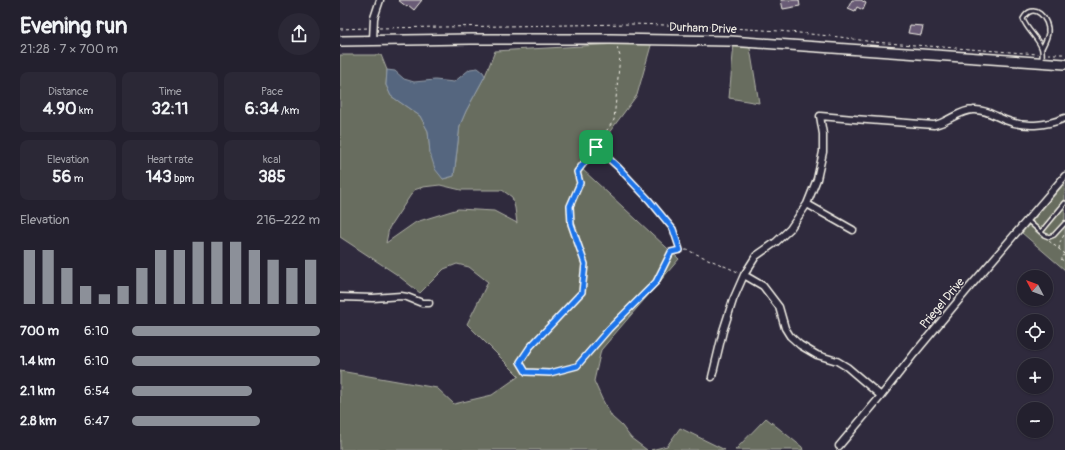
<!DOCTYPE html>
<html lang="en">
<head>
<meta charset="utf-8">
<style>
  body { margin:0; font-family:Pangolin,sans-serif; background:#2b2836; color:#f1f3f6; height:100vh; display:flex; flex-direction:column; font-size:15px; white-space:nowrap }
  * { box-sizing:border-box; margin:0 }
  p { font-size:13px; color:#a3a3aa }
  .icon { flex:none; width:22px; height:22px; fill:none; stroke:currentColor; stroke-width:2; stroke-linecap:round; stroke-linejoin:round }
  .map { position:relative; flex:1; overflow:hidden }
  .panel { display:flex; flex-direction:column; background:#23202e; width:340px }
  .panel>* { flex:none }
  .needle { width:26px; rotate:311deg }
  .tools { position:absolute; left:677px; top:270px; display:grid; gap:8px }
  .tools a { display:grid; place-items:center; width:36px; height:36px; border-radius:50%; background:#23202e; box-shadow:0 1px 3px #0004,0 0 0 1px #403e4a; font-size:20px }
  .pin { position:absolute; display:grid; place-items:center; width:34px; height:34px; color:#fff; margin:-17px; border-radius:8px; box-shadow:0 2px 6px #0006 }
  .round { display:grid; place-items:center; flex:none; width:42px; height:42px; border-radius:21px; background:#2b2836 }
  .summary { display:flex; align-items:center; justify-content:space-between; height:68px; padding:0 20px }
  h1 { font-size:22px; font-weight:700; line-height:30px }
  .figures { display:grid; grid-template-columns:repeat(3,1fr); gap:6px; height:68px; padding:4px 20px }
  .figures div { display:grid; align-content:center; border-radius:8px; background:#2b2836; text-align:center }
  .figures b { font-size:17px; font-weight:700 }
  .figures small { font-size:11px; font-weight:400 }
  .figures p { font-size:11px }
  .chart { height:112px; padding:8px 20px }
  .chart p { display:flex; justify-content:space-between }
  .chart svg { width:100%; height:72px; margin-top:4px; stroke:#8c9099; stroke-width:6 }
  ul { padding:0 20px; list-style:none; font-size:13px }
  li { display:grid; grid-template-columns:64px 48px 1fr; align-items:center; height:30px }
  li i { height:10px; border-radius:5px; background:#8c9099 }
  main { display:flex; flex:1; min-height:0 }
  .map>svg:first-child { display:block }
  .green { fill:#676d5f; stroke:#aeafa4; fill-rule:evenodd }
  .water { fill:#54667f; stroke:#949ea9 }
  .building { fill:#6a5c77; stroke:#f4f1e8 }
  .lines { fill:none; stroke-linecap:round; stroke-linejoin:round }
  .lane-casing { stroke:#f4f1e8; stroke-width:6 }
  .street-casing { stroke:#f4f1e8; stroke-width:9 }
  .secondary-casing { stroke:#f4f1e8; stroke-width:12 }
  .path { stroke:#f4f1e8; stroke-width:1; stroke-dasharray:3 3; stroke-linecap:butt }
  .lane { stroke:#2f2a3d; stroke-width:3 }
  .street { stroke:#2f2a3d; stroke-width:6 }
  .secondary { stroke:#2f2a3d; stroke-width:9 }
  .route-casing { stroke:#fff; stroke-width:8 }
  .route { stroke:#1a73e8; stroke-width:5 }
  .labels { text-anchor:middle; stroke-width:3; stroke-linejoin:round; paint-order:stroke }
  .street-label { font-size:12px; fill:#f4f1e8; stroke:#2f2a3d }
</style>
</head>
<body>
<main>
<section class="panel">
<div class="summary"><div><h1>Evening run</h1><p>21:28 · 7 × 700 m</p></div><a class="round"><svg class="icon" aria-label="share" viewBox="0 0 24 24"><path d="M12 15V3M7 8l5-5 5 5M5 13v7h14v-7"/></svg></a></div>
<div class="figures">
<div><p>Distance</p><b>4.90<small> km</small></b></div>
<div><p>Time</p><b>32:11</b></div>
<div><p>Pace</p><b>6:34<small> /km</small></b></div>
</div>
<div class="figures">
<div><p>Elevation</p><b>56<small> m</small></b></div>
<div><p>Heart rate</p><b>143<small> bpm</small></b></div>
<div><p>kcal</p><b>385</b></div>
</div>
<div class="chart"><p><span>Elevation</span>216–222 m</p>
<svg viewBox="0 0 160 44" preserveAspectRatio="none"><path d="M5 44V11M15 44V11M25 44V22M35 44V33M45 44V38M55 44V33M65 44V22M75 44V11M85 44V11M95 44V6M105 44V6M115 44V6M125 44V11M135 44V17M145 44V22M155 44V17"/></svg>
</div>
<ul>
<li><b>700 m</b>6:10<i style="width:100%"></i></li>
<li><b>1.4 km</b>6:10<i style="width:100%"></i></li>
<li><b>2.1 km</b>6:54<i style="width:64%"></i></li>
<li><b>2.8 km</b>6:47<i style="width:68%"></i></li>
</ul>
</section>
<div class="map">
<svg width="725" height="450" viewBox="0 0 725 450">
  <rect width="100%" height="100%" fill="#2f2a3d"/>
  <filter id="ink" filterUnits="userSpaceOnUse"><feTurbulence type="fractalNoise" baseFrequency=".025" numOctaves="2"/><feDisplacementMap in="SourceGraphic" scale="8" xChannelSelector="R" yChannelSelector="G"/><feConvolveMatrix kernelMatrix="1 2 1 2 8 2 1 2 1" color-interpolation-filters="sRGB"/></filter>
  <g filter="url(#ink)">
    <!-- green -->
    <path class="green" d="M312,42l-15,53 -55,74 97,90 -78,91 -7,31 8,18 10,18 10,9 9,12 16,12h-307v-79l97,17 17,16 38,-9 27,-19 -52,-52 21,-42 -19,-15 -12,-3 -13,5 -24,24 -24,-19 -56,-37v-182h41l6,15 -1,15 5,11 29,20 8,15 2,21 13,27 11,-3 6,-51 6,-14 19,-35 10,-25zM100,185l21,5h41l10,7 3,11 2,15 -23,-12 -36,-2 -42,13 -30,21 3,-15 25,-38 9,-3z
      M394,44l16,4 9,55 -30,-5z
      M725,183v87l-43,-37z
      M426,418l36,29 1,3h-68z
      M340,428l45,22h-74l16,-4z"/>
    <!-- water -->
    <path class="water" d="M138,68l5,4 2,4 -19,35 -6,14 -6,51 -11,3 -8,-10 -5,-16 -2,-22 -8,-15 -29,-20 -5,-11 1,-15 8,1 9,8 10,3 21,-2 19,2 16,-13z"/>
    <!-- building -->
    <path class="building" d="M58,0h24l-8,10 -6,-5 -1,2z
      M441,0h18l1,6 -17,3z
      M512,0h9l5,3 -3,7 -6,-3 -2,4 -7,-3z
      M570,25l13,1 -2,9 -13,-2z"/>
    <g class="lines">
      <defs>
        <path id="lane" d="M702,60c0,-4 1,-9 -1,-13 -4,-10 -14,-17 -18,-28 10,-19 27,0 25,14 -1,6 -4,11 -6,15
          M687,220l17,15 5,2 5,-2 11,-12
          M701,232l24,-29"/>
        <path id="street" d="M33,40l1,-22 6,-18
          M467,204l46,26
          M404,275l19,11 16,21 6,21 5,8 10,9 17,10 20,6 10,6 34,29
          M0,297l33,1 28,-2 6,1 15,6h7
          M372,377l11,-46 10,-31 11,-25 12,-19 20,-14 14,-13 17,-25 10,-25 6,-27v-18l-3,-18 34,3 80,6c4,-1 8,-2 11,-4 9,-4 18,-11 28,-11 12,-1 22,6 32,10 19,8 41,6 60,-2
          M499,446l42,-50 33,-42 54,-65 97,-113"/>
        <path id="secondary" d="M0,41l131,-2h140l119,2 335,23"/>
      </defs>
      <!-- lane casing -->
      <use href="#lane" class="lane-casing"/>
      <!-- street casing -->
      <use href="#street" class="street-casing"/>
      <!-- secondary casing -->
      <use href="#secondary" class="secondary-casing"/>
      <!-- path -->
      <path class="path" d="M39,28l252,-4 69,2 79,5 61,6 33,5 165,12
        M0,29l28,-1
        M708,54h17
        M256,146l18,-26 6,-64 -3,-8
        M709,241l16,13
        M719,249l1,-7 4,-7h1
        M340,250l-7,-21 -24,-29 -31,-33 -22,-20 -19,25 3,11 -10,23 1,18 14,40 -4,28 -51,55 -10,15 6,10 24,1 27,-7 32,-37 47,-46 15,-32 16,-1 51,22
        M725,254l-4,5 4,3"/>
      <!-- lane -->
      <use href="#lane" class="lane"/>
      <!-- street -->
      <use href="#street" class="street"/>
      <!-- secondary -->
      <use href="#secondary" class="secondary"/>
    </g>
  </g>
  <g class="lines" filter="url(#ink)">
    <defs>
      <path id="route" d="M256,147l22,20 31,33 24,29 7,21 -9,2 -15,30 -47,47 -32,37 -27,7 -24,-1 -6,-10 10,-15 52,-55 3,-28 -14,-40 -1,-18 10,-23 -3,-11z"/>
    </defs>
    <!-- route casing -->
    <use href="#route" class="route-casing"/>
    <!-- route -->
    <use href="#route" class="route"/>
  </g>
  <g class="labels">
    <!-- street labels -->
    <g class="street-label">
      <text transform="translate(363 28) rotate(2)" y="4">Durham Drive</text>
      <text transform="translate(602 303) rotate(-50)" y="4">Priegel Drive</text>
    </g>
  </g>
</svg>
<div class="tools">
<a><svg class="needle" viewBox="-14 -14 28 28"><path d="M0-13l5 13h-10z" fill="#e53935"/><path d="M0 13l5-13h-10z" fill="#a3a3aa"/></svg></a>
<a><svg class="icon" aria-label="locate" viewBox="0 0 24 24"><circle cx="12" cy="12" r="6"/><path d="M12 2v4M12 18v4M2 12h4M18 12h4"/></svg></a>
<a>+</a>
<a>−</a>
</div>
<div class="pin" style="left:256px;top:147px;background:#1e9e55"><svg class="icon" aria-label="arrive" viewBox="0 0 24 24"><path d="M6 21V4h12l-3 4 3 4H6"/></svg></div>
</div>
</main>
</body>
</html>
